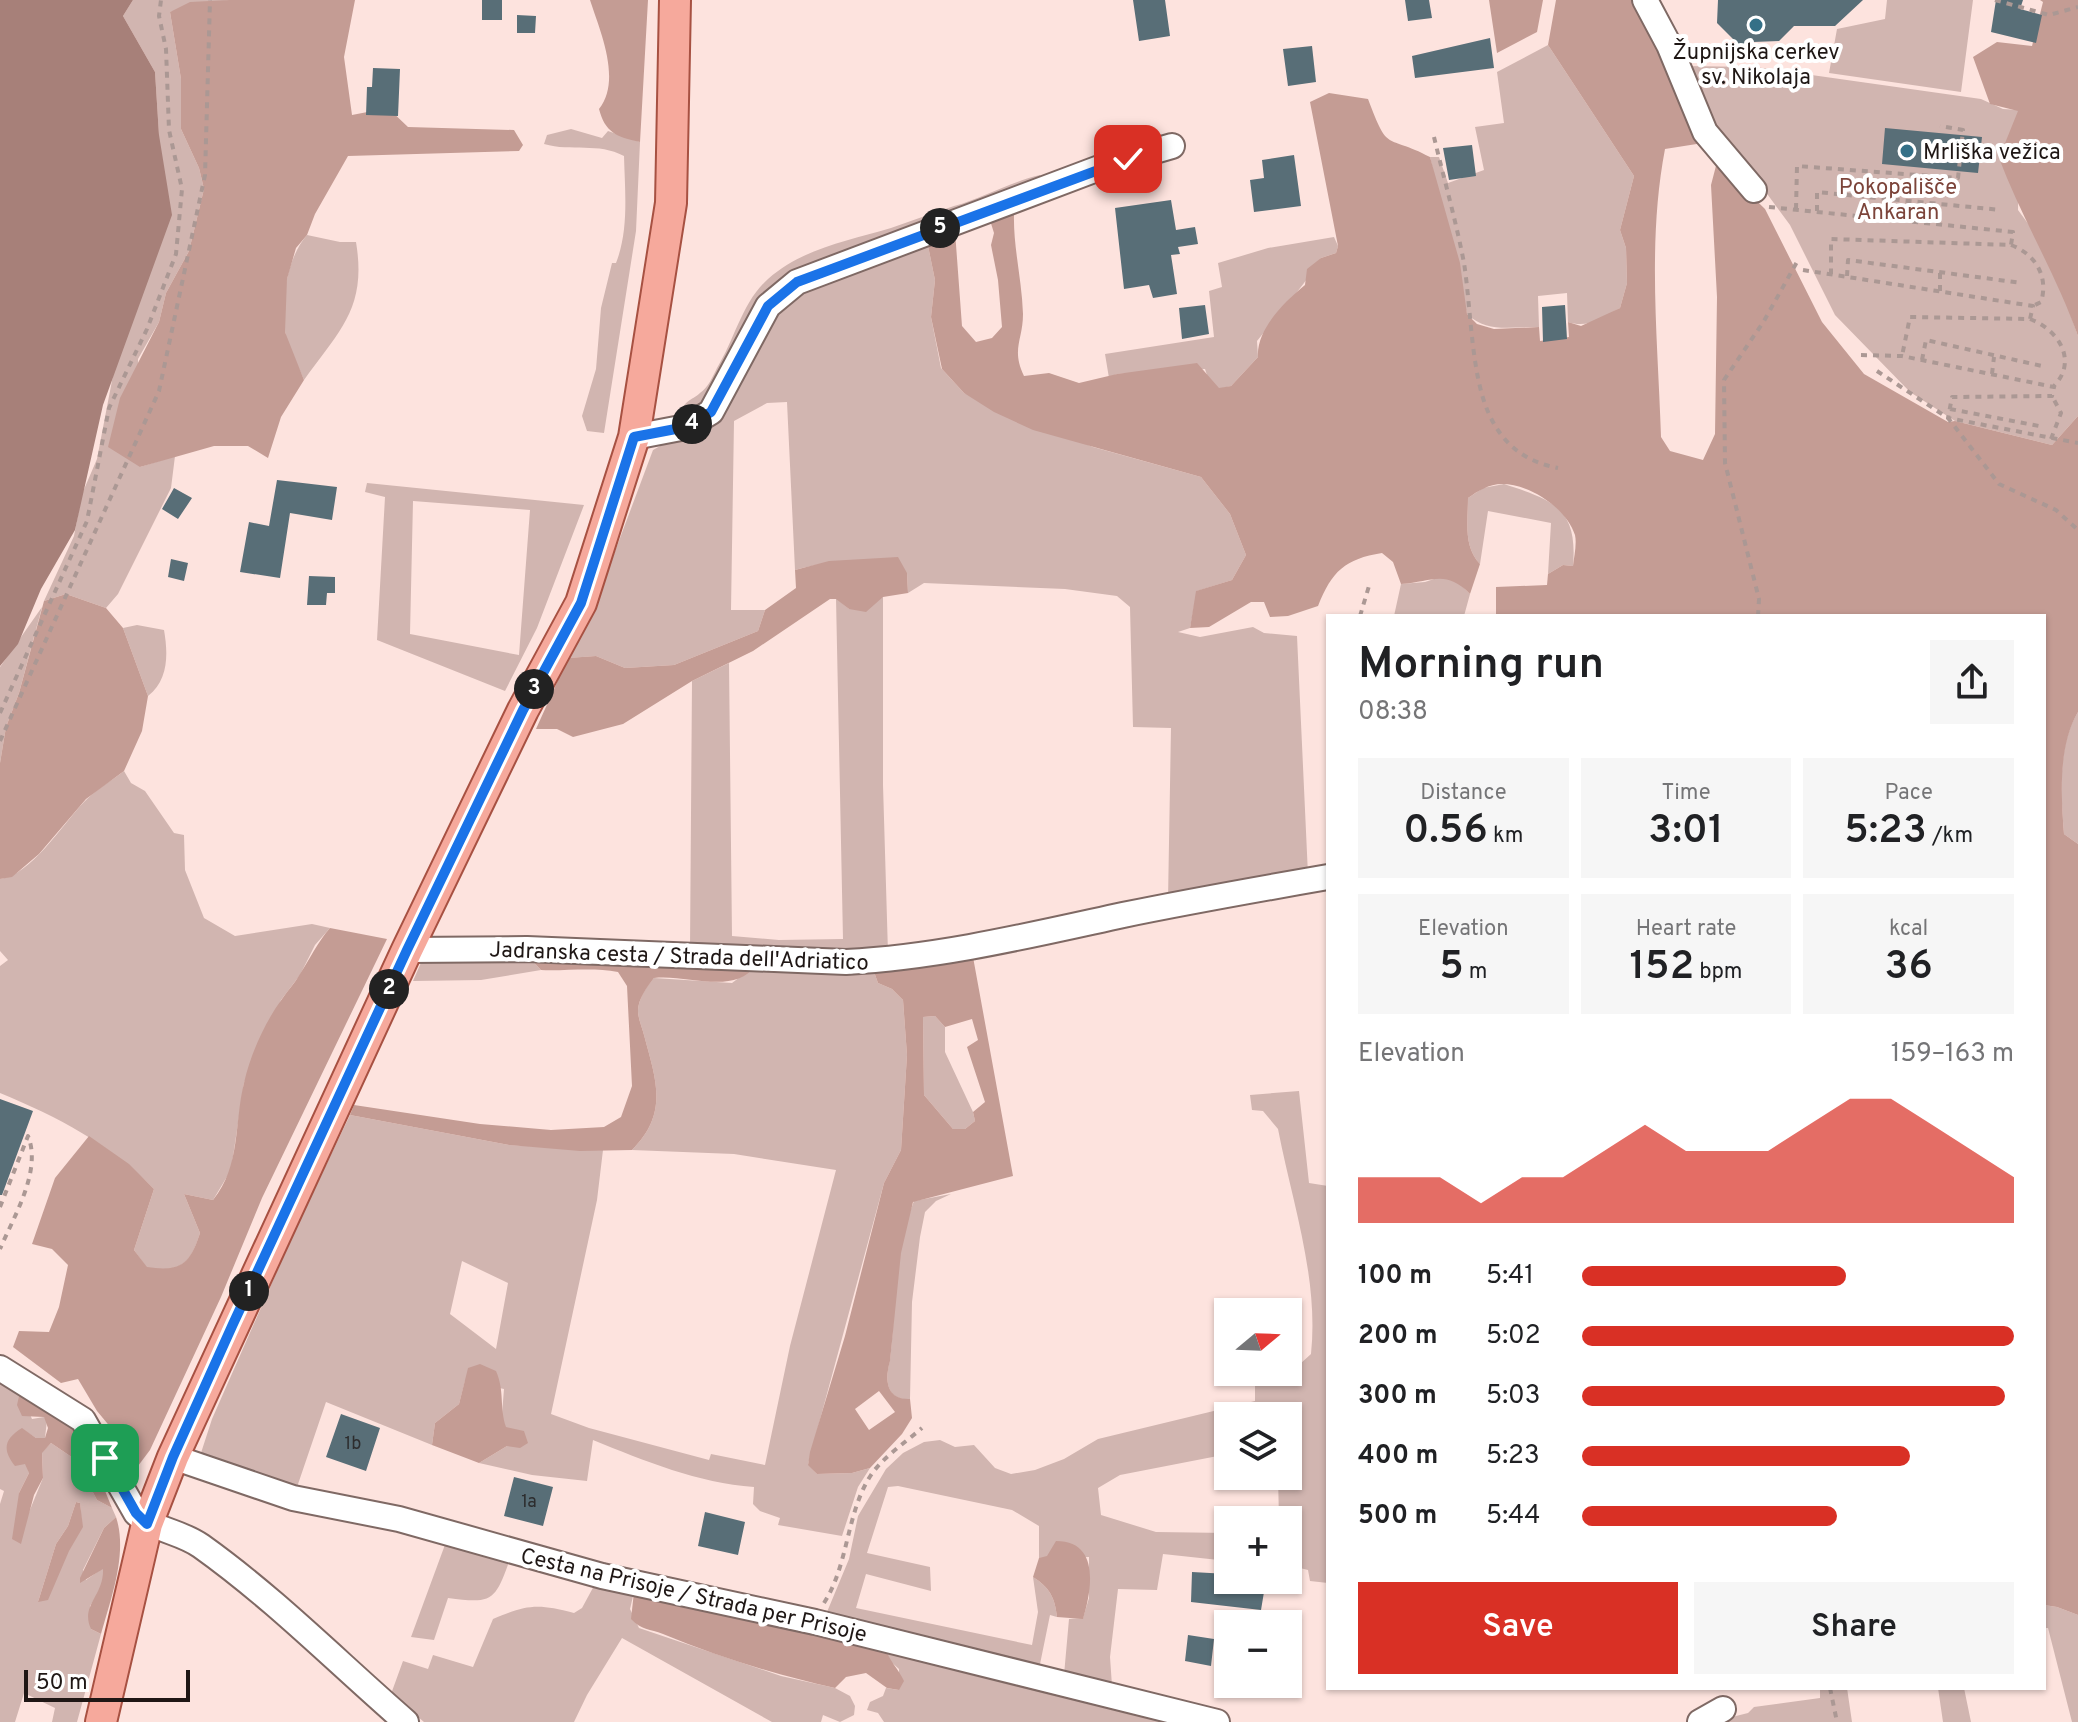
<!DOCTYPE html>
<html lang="en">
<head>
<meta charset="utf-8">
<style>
  body { margin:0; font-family:Overpass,sans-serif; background:#f6f6f6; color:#202124; height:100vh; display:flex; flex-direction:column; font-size:30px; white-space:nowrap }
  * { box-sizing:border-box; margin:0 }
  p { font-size:26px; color:#757577 }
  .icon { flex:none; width:44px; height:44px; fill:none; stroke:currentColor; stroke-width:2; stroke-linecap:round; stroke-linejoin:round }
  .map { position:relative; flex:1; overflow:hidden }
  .side { position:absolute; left:1326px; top:614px; width:720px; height:1076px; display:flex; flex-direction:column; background:#fff; border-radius:0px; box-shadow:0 2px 6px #0004 }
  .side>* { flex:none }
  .needle { width:52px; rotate:71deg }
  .controls { position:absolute; left:1214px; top:1298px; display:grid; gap:16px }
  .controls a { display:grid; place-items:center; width:88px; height:88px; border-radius:0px; background:#fff; box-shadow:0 2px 6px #0004; font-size:40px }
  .scale { position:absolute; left:24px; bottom:20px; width:166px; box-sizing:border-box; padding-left:8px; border:4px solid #1f1715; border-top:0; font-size:22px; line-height:28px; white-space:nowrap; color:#1f1715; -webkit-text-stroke:6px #fff; paint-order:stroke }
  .pin { position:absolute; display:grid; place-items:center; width:68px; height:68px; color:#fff; margin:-34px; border-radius:16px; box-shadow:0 4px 12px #0006 }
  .km { position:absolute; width:40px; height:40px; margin:-20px; border-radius:50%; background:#222; color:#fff; font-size:22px; line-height:40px; text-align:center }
  .round { display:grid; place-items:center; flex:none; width:84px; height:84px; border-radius:0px; background:#f6f6f6 }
  .overview { display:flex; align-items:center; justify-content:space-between; height:136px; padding:0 32px }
  h1 { font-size:44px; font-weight:600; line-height:60px }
  .stats { display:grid; grid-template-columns:repeat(3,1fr); gap:12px; height:136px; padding:8px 32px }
  .stats div { display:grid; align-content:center; border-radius:0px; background:#f6f6f6; text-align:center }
  .stats b { font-size:40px; font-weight:600 }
  .stats small { font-size:22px; font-weight:400 }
  .stats p { font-size:22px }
  .chart { height:224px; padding:16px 32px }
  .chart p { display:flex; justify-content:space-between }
  .chart svg { width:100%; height:144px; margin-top:8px; fill:#d93025; opacity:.7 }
  .primary-button { display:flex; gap:16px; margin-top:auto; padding:16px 32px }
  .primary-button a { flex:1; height:92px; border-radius:0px; background:#d93025; color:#fff; font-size:32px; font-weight:600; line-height:92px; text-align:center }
  .primary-button a+a { background:#f6f6f6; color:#202124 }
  ul { padding:0 32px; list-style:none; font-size:26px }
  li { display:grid; grid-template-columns:128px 96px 1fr; align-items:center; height:60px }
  li i { height:20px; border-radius:10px; background:#d93025 }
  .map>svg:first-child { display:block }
  .green { fill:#d1b5b0; fill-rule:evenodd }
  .forest { fill:#c49c94; fill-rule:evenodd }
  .water { fill:#a78079 }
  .building { fill:#586e77 }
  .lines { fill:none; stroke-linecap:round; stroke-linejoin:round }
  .minor-casing { stroke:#7f6964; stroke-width:28 }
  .major-casing { stroke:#a75142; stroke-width:34 }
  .path { stroke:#ab9894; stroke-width:4; stroke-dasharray:6 6; stroke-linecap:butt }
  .minor { stroke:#fff; stroke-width:24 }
  .major { stroke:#f6a99c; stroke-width:30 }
  .route-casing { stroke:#fff; stroke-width:16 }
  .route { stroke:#1a73e8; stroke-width:10 }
  .poi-dot { fill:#347087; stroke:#fff; stroke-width:3 }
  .labels { text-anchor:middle; stroke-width:8; stroke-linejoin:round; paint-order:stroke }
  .number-label { font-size:18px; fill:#2d2d2e }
  .poi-label { font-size:22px; fill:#1f1715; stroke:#fff }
  .park-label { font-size:22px; fill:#7c443a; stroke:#fff }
  .street-label { font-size:22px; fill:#1f1715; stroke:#fff }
</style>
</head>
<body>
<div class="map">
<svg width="2078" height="1722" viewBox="0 0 2078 1722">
  <rect width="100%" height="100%" fill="#fde3de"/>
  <!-- green -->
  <path class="green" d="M133,0h96l-59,12 11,67v50l18,39 5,21 -15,62 -23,42 -7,29 -21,37 2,108 35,-11 -4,32 -53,106 -12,14 -40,-14 -22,7 30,-65 8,-42 15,-35 62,-324 -4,-63 -32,-56z
    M1887,0h86l-12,92 -132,-19 8,-44 48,-10z
    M1548,45l86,131 -14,54 6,18 1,35 -7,25c-18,9 -32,21 -52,14l-1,-29 -29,3 1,31c-27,-1 -51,7 -72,-13l-37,-157h9l9,26 36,-13 -9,-43 29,-4 -7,-51z
    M1684,66l71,1 226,32 22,10 16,1 -1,100 14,19 34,73 12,34v80l-26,29 -97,-24 -45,-29 -75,-77 -45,-90 -25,-34 -53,-60z
    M571,129l31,9 6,-7 32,11 -4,89 -32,202 -17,-2 -5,-15 14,-47 5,-61 11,-45h4c13,-33 9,-71 8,-107 -26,-14 -52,-4 -80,-12l3,-9z
    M1040,175l2,9 -229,85 -105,133 -21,14 -6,-2c3,-14 10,-13 19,-21 8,-5 13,-17 17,-25 18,-29 25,-66 51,-89 35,-31 80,-38 123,-51 21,-7 41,-15 63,-22 29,-8 56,-24 86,-31z
    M307,235l33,7h16c11,66 -16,88 -52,138 -6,-15 -16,-32 -19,-48 -6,-29 3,-76 22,-97z
    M1334,237l4,9 -2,7 -15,5c-18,30 -42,55 -64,83l1,16 -27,29 -12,3 -10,-8 -4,-12 -88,5 -8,4 -4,-24 109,-17 -5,-46 13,-4 -4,-24 50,-15z
    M927,241l8,39 -4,37 10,51 23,25 129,54 108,30 29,37 16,41 -14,25 -35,11 -7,37 -12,4 22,5 53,-10 11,6 33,3 11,239 -140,25 3,-172 -38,-1 -3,-120 -13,-11 -52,-7 -141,-6 -16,10 -1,-20c-46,-12 -65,-16 -112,-3l-8,-168 -20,1 -33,18 -3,189h34l-7,21 -84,34 -49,3 -29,-12 -27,2 36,-80 48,-128 27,-15 92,-122 34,-26z
    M367,483l217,22 -47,123 -32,63 -128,-51 8,-143 -20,-5zM413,501l117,9 -11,145 -109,-21z
    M1504,484c49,16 74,24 69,82l-10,-1 -15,9 3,-51 -63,-12 -8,53c-17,-18 -12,-43 -12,-66l15,-10z
    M1443,576l14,5 13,13 -6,22h-70l7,-32 24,-2z
    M883,597v188l5,168 -198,-5 2,-267 37,-18 3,273 47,4 64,-1 -7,-341 13,11z
    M42,607l-23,86 -13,34 -6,36v-96z
    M137,625l27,5c4,23 5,50 -16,66l-25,-68z
    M2078,712v132l-14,-10c-3,-39 -7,-89 14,-122z
    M124,771l7,12 14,8 29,42 10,2 1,35 19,48 31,18 77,-12 18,4 -15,17 -15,30 -19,25 -37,83 -13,87 -18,30 -29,-6 16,39c-10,32 -19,39 -53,35l-13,-18 20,-61c-44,-45 -96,-72 -154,-96v-127l8,-6 -8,-9v-72c31,-4 62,-54 84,-77 11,-12 27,-21 40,-31z
    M528,956l13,14 -60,10 -68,1 10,-23z
    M756,965l117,4 5,14 14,6 11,11 4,55 -6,95 -17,33 -76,281 9,10 35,-1 18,-5 -12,19 -16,49 -64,-11 2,-7 -20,-7 -7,-7 1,-17c-56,-4 -109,-26 -161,-47l-6,41 -55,-6 -53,-12 28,-17 -5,-32 2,-25 -39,-8 -6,23 -24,19 -3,22 -106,-43 -30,88 -96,-34 12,-37 85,-193 53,-111 159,30 94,5 -6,50 -46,214 38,14 120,32 2,-6 54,11 25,-119 46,-176 -102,-16 -102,-4c37,-37 24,-70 12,-115 -2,-8 -6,-17 -6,-24 0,-12 9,-25 16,-33l78,5zM462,1261l46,22 -12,66 -46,-35z
    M935,1016l10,11v25l28,60 2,9 -10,8h-12l-29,-34 -1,-78z
    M1299,1091l10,92 19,3v397l-18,-2 -2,-11 -20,-5v-45h-9l-1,-44h10v-60h-60v38l-108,21 -22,13 3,27 55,17 72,1v28l-65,-7 -6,36 -39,-1 -8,68 2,29 -48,-11 5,-56 14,-1 6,-20v-41l-50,1v-32l-27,-16 -114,-24 -10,1 -21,66 63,14 1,24 -65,-17 -10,34 176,37 6,-33 -5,-35c16,10 22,20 24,40l-7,-2 -11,54 -197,-47 -15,-10 22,-53 9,-43 28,-47 17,-16 21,-11 16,-2 15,7 19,-2 21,23 16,6 24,-4 29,-11 34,-20 157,-38v-28l33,-1v-4l12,-4 11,-10c8,-76 -19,-152 -33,-225l-15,-18 -11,-1 -2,-15z
    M951,1194l-15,7 -11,11 -5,25 -8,65 -2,97c-25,2 -25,-21 -20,-39 6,-52 4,-110 24,-159z
    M0,1382l20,10 12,27 12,-2 3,3 -2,18h-9l-14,-9 7,44 -10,20 8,24 16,-39 -1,-26 9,-9 25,17 21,40 15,8 4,9 -12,11 -21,42 3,10 17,-12 1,16 -14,22 1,23 10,5 -24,88h-25l3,-14 -31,-15 -9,29h-15v-218l4,-13 -4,-2zM76,1502l4,1 2,24 -44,75 18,-58 12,-18z
    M446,1542l64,17c-15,42 -17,45 -62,39l-14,42 -23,-3z
    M595,1584l39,8 -4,17 9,19 142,48 54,12 15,8 5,10 -1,9 -14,7 -17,-7 -2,7h-49l-150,-84 -35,57 -13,27h-150l-33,-28 12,-33 25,8 5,-14 40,12 20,-48c33,-14 44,-16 81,-6l8,-5z
    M2044,1605l13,2 21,8v107h-6l-24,-94h-4z
    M885,1647l316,75h-317l-6,-9 -11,-3 3,-8 13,-6 3,-8 13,2v-21l-10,-9z
    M1820,1688h27l5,34h-140l36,-9 6,-6 66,-9z
    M1938,1688h26l7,34h-28z"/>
  <!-- forest -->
  <path class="forest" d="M229,0h126l-11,57 8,58 36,-7 20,19 106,3 9,15 -4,6 -171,5 -33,58 -8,21 -11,13 -9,31 -2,53 19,48 -23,37 -13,41 -20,-12h-34l-74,21 -32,-20 12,-49 39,-76 7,-29 23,-42 15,-62 -5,-21 -18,-39v-50l-11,-67 20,-10z
    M590,0h58l-8,142c-24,-5 -35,-10 -41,-33 23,-29 1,-78 -9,-109z
    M1489,0h54l-6,32 -40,21z
    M1556,0h84l63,143 -38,6c-18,94 -7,192 -4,288l9,14 33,9 12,-26 2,-137 -6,-112 6,-23 48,47 57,113 42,52 84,48 7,-1 97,24 26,-29v296c-20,34 -17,83 -14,122l14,10v771l-21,-8 -13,-2v-989h-548v-29l51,-2 1,-11 15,-9 10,1c1,-9 4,-22 2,-31 -9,-27 -45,-51 -73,-51 -13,0 -24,7 -34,14 0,23 -5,48 12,66l-10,30c-25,-25 -37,-12 -69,-10l-8,-22 -11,-9c-37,6 -50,18 -64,53l-30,10 -18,1 -6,-15h-13l-42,25 -19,1 6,-37 36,-11 14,-25 -16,-41 -29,-37 -168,-47 -39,-18 -30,-19 -22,-24 -11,-52 4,-37 -8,-39 28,-10 7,95 14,16 16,-4 10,-11 -4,-47 -7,-35 3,-12 -5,-16 25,-4c-1,34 8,67 9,101 0,26 -12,35 1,62l25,-3 30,10 38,-9 80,-11 22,25 12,-2 27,-29c-2,-27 26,-55 47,-72l2,-16 14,-11 15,-5 2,-7 -28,-144 19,-9 39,6c21,56 17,34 62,58l30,106 7,51 10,10 17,5 45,-2 1,14 29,-4 -1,-15 13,4 39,-18 7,-25 -1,-35 -6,-18 14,-54 -86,-131z
    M2040,0h38v336c-22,-62 -56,-117 -79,-178l19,-47 -28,-7 -17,-47 24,-15 35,4 11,-44z
    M898,557l9,16 1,20 -25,4 -17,15 -17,-3 -13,-10h-6l-77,52 -61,30 -69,43 -50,13 -16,-8h-21l32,-71 28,-2 29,12 49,-3 84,-34 7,-21 31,-22 -1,-18 34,-9z
    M66,594l40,14 17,20 25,68 -6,35 -18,40 -38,28 -47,55 -27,23 -12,2v-116l6,-36 13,-34 25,-92z
    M330,928l57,11 -125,259 -41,99 -71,153 -12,16 -12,-1 -9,-30 -20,-24 -19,-32 -17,4 -48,-36 6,-16 30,1 10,-25 9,-42 -16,-16 -20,-5 23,-66 34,-42 40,28 25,25 -20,61 13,17c34,5 43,-3 53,-34l-16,-39 29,6c28,-34 21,-77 31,-117 6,-28 21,-61 38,-84 6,-9 13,-16 18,-25 11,-17 17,-31 30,-46z
    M528,956l228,9c-22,31 -68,9 -102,13 -7,9 -16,21 -16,33 0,7 4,16 6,24 12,45 25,78 -12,115l-52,1 -71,-6 -159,-30 4,-10 126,19 71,6 53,-3 17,-10 11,-31 -5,-100 -9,-14c-25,-5 -51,-1 -77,-2z
    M973,957l40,219 -100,26 -12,51 -11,108c-5,17 -5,39 20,38l2,19 -10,16 -32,34 -18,5 -35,1 -9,-9 2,-13 35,-116 39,-153 17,-33 6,-95 -4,-55 -11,-11 -14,-6 -5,-14zM935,1016l10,11 27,-8 6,21 -11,7 18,55 -12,10 2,9 -10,8h-12l-29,-34 -1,-78zM879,1391l16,21 -26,18 -14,-21z
    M480,1364l16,7c9,21 3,35 10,56l18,4 4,12 -8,5 -13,-2 -28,17 -47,-18 3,-22 24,-19 9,-36z
    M20,1392l47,27 21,30 24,59 -15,-8 -21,-40 -25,-17 -9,10 1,25 -9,17 -13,49 -9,-5 7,-46 10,-20 -4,-9 -10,2c-13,-16 -11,-27 7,-38l14,10h9l3,-10 -4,-11 -22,-1 -5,-11z
    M76,1502l4,1 3,24 -14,24 -21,49 -10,2 18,-58 12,-18z
    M116,1517c12,36 -5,81 -15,117l-10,-5c-11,-24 13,-33 12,-60l-23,14v-5l24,-50z
    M1056,1541c44,0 36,48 27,78l-26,-2c-2,-20 -8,-30 -24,-40l6,-19 8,-2z
    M634,1592l251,55c4,14 13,21 19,34l-5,9 -12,-2 -21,-15 -20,4 -11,11c-59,-13 -116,-31 -172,-54 -13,-5 -22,-4 -32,-15z"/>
  <!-- water -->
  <path class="water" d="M0,0h133l-10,16 32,56 4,63 13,80 -69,190 -28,125 -34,59 -23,55 -18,22z"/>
  <!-- building -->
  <path class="building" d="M482,0h20v20h-20z
    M1133,0h32l5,36 -31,5z
    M1405,0h24l3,18 -24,3z
    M1718,0h145l-28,26h-41l-15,15 -26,1 -9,8 -27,-27z
    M1996,0h27l-3,9 22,6 -6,28 -45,-11z
    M517,15l19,1 -1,17h-18z
    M1490,38l4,30 -79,10 -3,-22z
    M1312,46l4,36 -28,4 -5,-37z
    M373,68l27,1 -2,47 -32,-1 1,-28h5z
    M1885,128l97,9 -4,36 -96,-9z
    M1472,145l4,31 -27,4 -6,-32z
    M1294,155l7,51 -47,6 -4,-32 14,-2 -2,-18z
    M1171,200l5,30 19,-3 3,17 -20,3 2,7 -9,1 6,39 -24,4 -4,-13 -25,4 -9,-81z
    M1205,305l4,29 -27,5 -3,-31z
    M1565,305l2,34 -24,3 -1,-35z
    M277,480l60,7 -5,33 -42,-7 -10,65 -40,-6 9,-50 20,4z
    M174,488l18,10 -14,21 -16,-10z
    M171,559l17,4 -4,18 -16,-4z
    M309,576l26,1v16h-8l-1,12h-19z
    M0,1099l33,12 -31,84h-2z
    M341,1414l39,14 -14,43 -40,-14z
    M514,1477l39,10 -10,39 -39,-10z
    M705,1512l40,10 -7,33 -40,-9z
    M1192,1572l36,2v6h38l-5,30 -70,-8z
    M1188,1635l26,4 -3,27 -26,-5z"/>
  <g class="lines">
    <defs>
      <path id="minor" d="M1645,0l24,45 36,87 49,58
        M634,437l52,-10 25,-15 57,-106 29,-24 313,-118 62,-18
        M407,950l120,-1 319,13c94,-5 185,-27 277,-47 68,-14 136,-26 205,-38
        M0,1368l83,52 53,93c19,18 44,18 65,33 73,52 137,117 205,176
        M173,1457l120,41 106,21 203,57 213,46 402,100
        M1700,1722l23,-13"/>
      <path id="major" d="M101,1722l46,-198 26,-67 234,-507 116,-240 58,-107 53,-166 37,-234 4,-203"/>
    </defs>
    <!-- minor casing -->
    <use href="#minor" class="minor-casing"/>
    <!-- major casing -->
    <use href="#major" class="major-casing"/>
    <!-- path -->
    <path class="path" d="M1995,0l54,15 29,-8
      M1434,137c10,42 22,84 30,126 7,44 7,112 25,151 14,31 37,48 69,54
      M1769,207l244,25 -2,13 -180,-6v35
      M1796,209l1,-43 161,12 5,-48 -23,-4
      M1817,211v-19l184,18
      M1917,222l2,-20
      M2011,245c24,9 38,31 30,57l-8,4
      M1803,270l230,36 -3,13 -120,-2 -8,39
      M1847,276l1,-16 174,23
      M1940,291v-19
      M2030,319c29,11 48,42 24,67
      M1861,355l41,1 152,31 -2,9 -100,1 -4,21 130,25
      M1922,360l4,-20 116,26
      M1877,371l71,47 51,66 57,26 22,20
      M1992,374l2,-17
      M1950,409l89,17
      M2051,439l10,-26 -9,-17
      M1360,616l9,-30
      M1758,616l1,-17 -34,-136 -1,-83 40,-59 34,-61
      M0,713l87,-192 22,-113 38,-79 29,-75 6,-65 -13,-59 -3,-81 -7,-33 2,-16
      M0,741l159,-350 46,-216 5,-175
      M0,1207l28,-71c14,35 -14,80 -28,113
      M824,1603c25,-39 22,-90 47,-128 12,-18 35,-33 51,-47
      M1830,1688l7,34"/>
    <!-- minor -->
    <use href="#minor" class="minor"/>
    <!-- major -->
    <use href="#major" class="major"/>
  </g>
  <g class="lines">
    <defs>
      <path id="route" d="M105,1458l31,55 11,11 26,-67 60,-133 174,-374 116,-240 58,-107 53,-166 52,-10 25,-15 57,-106 29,-24 331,-123"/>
    </defs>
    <!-- route casing -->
    <use href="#route" class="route-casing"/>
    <!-- route -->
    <use href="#route" class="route"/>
  </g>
  <!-- markers -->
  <g class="poi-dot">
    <circle cx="1756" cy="25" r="8"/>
    <circle cx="1907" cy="151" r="8"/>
  </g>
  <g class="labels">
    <!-- number labels -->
    <g class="number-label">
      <text x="353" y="1449">1b</text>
      <text x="529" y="1507">1a</text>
    </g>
    <!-- poi labels -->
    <g class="poi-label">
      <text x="1756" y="59">Župnijska cerkev<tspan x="1756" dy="25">sv. Nikolaja</tspan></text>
      <text x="1923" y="159" text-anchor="start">Mrliška vežica</text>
    </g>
    <!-- park labels -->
    <g class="park-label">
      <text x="1898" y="194">Pokopališče<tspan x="1898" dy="25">Ankaran</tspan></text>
    </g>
    <!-- street labels -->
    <g class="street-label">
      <text transform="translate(679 955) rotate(2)" y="8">Jadranska cesta / Strada dell'Adriatico</text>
      <text transform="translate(694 1594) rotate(13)" y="8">Cesta na Prisoje / Strada per Prisoje</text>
    </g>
  </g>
</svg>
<div class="controls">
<a><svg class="needle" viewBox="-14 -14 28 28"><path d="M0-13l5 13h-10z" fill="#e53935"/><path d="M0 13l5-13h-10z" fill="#757577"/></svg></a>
<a><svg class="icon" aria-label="layers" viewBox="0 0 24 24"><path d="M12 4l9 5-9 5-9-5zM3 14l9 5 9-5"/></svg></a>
<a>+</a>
<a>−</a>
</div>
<div class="scale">50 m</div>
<div class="pin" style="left:105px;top:1458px;background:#1e9e55"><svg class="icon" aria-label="arrive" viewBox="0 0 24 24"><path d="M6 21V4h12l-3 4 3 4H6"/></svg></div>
<div class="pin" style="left:1128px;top:159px;background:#d93025"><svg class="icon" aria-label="check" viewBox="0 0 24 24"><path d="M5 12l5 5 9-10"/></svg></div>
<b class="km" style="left:249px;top:1291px">1</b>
<b class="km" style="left:389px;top:989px">2</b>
<b class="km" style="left:534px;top:689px">3</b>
<b class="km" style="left:692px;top:424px">4</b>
<b class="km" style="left:940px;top:228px">5</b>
<section class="side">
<div class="overview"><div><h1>Morning run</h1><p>08:38</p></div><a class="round"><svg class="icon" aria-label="share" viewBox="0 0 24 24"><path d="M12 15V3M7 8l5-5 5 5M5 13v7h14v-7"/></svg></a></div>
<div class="stats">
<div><p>Distance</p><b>0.56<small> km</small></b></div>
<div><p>Time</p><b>3:01</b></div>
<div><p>Pace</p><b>5:23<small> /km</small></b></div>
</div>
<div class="stats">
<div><p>Elevation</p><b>5<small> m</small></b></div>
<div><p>Heart rate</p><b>152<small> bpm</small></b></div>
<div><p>kcal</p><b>36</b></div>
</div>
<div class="chart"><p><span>Elevation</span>159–163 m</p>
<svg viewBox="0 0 160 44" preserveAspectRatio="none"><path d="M0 44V30L10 30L20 30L30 38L40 30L50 30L60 22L70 14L80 22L90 22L100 22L110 14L120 6L130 6L140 14L150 22L160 30V44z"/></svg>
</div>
<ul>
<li><b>100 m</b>5:41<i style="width:61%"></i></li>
<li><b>200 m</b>5:02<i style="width:100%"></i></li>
<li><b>300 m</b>5:03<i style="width:98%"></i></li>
<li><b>400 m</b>5:23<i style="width:76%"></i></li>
<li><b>500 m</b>5:44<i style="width:59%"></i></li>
</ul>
<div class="primary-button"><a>Save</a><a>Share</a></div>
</section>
</div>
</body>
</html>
